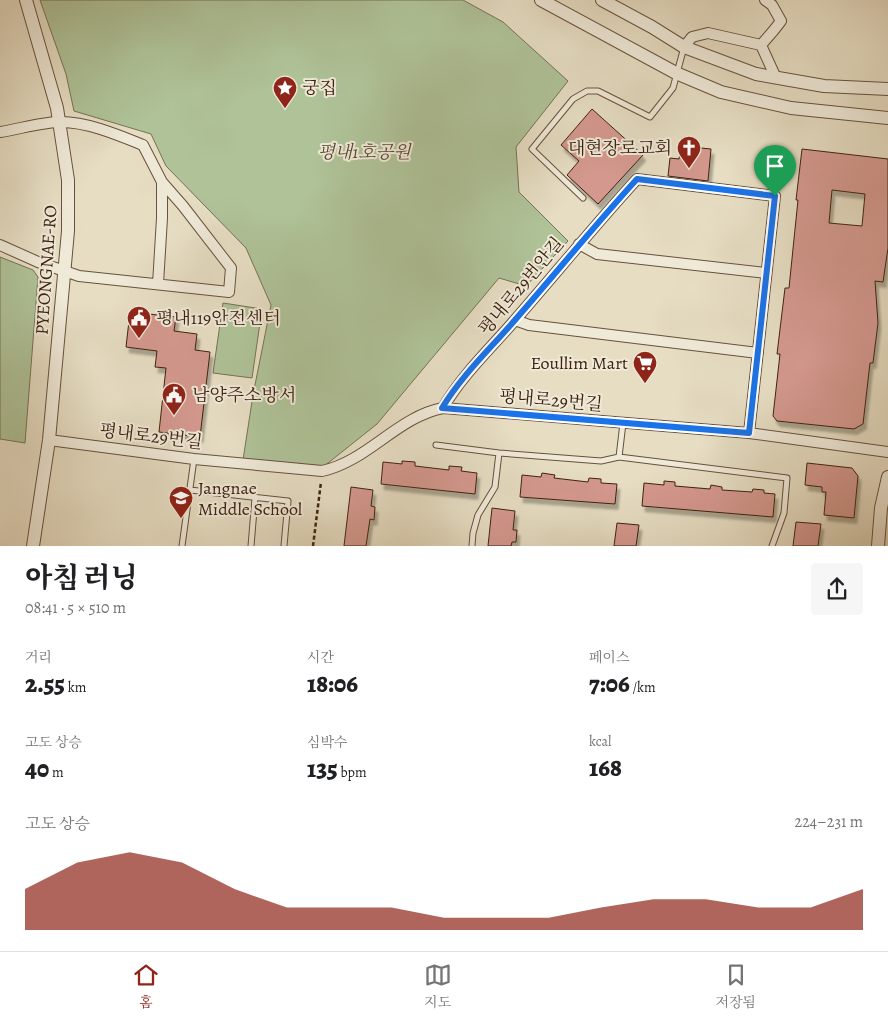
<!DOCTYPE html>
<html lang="ko">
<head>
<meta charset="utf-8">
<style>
  body { margin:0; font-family:Alegreya,"Noto Serif KR",serif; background:#f6f6f6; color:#202124; height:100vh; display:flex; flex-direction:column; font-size:19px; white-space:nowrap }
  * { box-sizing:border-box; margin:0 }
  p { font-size:16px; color:#757577 }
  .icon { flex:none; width:28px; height:28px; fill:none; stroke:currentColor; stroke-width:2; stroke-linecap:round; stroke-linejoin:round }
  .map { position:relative; height:546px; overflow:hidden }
  .sheet { display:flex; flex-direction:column; background:#fff; flex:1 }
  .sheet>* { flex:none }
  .pin { position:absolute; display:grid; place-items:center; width:42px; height:42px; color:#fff; margin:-51px -21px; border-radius:50% 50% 50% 0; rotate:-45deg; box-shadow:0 0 5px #0007 }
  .pin .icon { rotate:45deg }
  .round { display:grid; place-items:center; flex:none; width:52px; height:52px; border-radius:5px; background:#f6f6f6 }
  .headline { display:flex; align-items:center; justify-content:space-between; height:85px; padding:0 25px }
  h1 { font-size:28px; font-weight:800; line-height:38px }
  .stats { display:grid; grid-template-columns:repeat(3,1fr); gap:8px; height:85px; padding:5px 25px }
  .stats div { display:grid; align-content:center }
  .stats b { font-size:25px; font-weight:800 }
  .stats small { font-size:14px; font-weight:400 }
  .stats p { font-size:14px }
  .chart { height:140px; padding:10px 25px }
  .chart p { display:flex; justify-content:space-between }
  .chart svg { width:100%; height:90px; margin-top:5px; fill:#8f2418; opacity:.7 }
  .tab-bar { display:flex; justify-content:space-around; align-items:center; height:70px; border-top:1px solid #e0e0e0; background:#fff; font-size:14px; color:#757577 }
  .tab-bar a { display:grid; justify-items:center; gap:2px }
  .tab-bar .current { color:#8f2418 }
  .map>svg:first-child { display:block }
  .green { fill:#afc298; stroke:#767254 }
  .building { fill:#d4988e; stroke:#3e2210; fill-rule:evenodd; filter:url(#shadow) }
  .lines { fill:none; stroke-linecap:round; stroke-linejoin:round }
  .service-casing { stroke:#68513d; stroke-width:7 }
  .minor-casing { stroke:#68513d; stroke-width:12 }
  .tertiary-casing { stroke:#68513d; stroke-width:14 }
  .path { stroke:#3e2210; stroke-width:2.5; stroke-dasharray:4 2.5; stroke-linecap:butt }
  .service { stroke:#efe9d8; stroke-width:5 }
  .minor { stroke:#efe9d8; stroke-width:10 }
  .tertiary { stroke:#efe9d8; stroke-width:12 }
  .route-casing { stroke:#fff; stroke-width:10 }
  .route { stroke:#1a73e8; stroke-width:6 }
  .labels { text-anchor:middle; stroke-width:4; stroke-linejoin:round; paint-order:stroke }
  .poi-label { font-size:18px; fill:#3e2210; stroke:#efe9d8; text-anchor:start }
  .park-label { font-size:18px; font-style:italic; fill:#5a4a32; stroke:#efe9d8 }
  .street-label { font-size:18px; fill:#3e2210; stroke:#efe9d8 }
</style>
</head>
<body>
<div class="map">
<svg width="888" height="546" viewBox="0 0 888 546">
  <defs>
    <filter id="shadow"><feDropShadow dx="3" dy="5.5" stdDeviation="1" flood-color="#0004"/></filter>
  </defs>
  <rect width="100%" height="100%" fill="#e6ddc3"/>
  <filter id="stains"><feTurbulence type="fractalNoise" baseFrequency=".004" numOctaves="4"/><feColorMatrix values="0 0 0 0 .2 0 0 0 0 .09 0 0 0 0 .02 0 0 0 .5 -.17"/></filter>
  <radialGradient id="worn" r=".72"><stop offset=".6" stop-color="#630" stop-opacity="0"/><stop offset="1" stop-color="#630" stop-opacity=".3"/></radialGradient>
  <!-- green -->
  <path class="green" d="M40,0h423l40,22 65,59 -52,66 3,45 49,49 -42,45 -27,-8 -122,146 -54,43 -80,-7 10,-65 18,-90 -25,-57 -80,-82 -15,-32 -77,-23 -8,-37z
    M0,257l33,13 5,7 -13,166 -25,-4z
    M223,303l39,6 -10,69 -39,-5z"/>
  <!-- building -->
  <path class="building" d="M592,109l51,46 -45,49 -31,-29 12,-14 -18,-16z
    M681,146l30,3 -3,32 -40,-5 2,-18 9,1z
    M802,149l86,10v89l-5,34 -8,-1 3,42 -5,40h-3l-7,61 -9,5 -77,-8 -4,-5 7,-62h-3l8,-66h4l9,-88h-2zM832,190l33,4 -3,32 -33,-3z
    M130,312l46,5 -2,14 23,3 -2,16 15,2 -10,85 -41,-5 7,-64 -11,-1 2,-16 -31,-4z
    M402,461l13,1v4l34,4v-4l13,1 -1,4 16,2 -2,21 -94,-10 2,-22 19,2z
    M807,463l45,5 6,8 -4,42 -30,-3 2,-23h-4v-5l-17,-2z
    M542,473l13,2 -1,3 34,4 1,-4 12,1v4l16,1 -2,20 -95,-7 2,-22 19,2z
    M664,481l11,1v4l35,3 1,-4 11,2v3l30,2 1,-3 11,1v3l11,1 -2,23 -131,-11 2,-23 20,2z
    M351,487l22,3 -2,16 4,1 -1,13 -4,-1 -4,27h-22z
    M492,508l23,3 -2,19h4l-1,12h-4l-1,4h-23z
    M796,522l25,2 -3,22h-25z
    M617,523l22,2 -3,21h-22z"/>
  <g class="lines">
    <defs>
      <path id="service" d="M583,198l-51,-49 41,-50 14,-8h11l52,26 23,-29 11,-41
        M436,445l63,8 102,8 18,-4 168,21 -3,35 -12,33
        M619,457l4,-34
        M190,490l98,11 -4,45
        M182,546l12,-87
        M251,546l4,-48
        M472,546l1,-13 5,-18 17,-28 4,-34"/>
      <path id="minor" d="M761,45l13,-15 7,-9 -9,-16 -7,-5
        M761,45l15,33
        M684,47l8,-10 16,-4 53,12
        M0,132c20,-3 41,-10 61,-10 27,0 57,13 82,23l19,37 21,24 48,62 -2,24 -150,-16 -41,-14 -38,-17
        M579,244l18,10 169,19
        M158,284l4,-66v-36
        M515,320l14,5 229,28
        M443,408c19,-33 47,-59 72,-88 41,-47 80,-95 122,-141l138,17 -26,237
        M49,440l145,19 128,12c46,-10 75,-54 121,-63l306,25 139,19"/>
      <path id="tertiary" d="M26,0l31,108 11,72v51l-19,209 -16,106
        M541,0l135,73 45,19 70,16 97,10
        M602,0l50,27 32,20 72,27 68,12 64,3
        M878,546l3,-38 7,-31"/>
    </defs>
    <!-- service casing -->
    <use href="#service" class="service-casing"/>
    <!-- minor casing -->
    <use href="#minor" class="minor-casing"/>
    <!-- tertiary casing -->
    <use href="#tertiary" class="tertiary-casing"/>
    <!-- path -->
    <path class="path" d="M313,546l8,-64"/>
    <!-- service -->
    <use href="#service" class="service"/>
    <!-- minor -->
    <use href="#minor" class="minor"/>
    <!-- tertiary -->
    <use href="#tertiary" class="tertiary"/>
  </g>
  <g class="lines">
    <defs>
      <path id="route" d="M637,179l138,17 -26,237 -307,-25c20,-33 48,-59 73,-88 41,-47 80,-95 122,-141z"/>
    </defs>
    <!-- route casing -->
    <use href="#route" class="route-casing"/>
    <!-- route -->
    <use href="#route" class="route"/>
  </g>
  <!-- icons -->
  <defs>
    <symbol id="sight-pin" viewBox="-11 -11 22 30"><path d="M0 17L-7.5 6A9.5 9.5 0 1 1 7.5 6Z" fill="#8f2418" stroke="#efe9d8"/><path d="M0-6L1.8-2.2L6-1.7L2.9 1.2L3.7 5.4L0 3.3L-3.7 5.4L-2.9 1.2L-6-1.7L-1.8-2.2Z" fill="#fff"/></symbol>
    <symbol id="church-pin" viewBox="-11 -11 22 30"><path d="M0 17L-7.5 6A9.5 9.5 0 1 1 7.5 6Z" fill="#8f2418" stroke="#efe9d8"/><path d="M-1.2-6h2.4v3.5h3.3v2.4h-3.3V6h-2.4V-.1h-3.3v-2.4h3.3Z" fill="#fff"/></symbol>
    <symbol id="civic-pin" viewBox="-11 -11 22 30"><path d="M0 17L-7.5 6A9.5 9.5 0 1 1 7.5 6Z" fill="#8f2418" stroke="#efe9d8"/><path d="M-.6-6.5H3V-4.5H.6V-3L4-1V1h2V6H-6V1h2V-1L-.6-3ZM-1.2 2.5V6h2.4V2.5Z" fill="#fff"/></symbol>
    <symbol id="supermarket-pin" viewBox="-11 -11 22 30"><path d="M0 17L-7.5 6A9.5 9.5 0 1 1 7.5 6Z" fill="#8f2418" stroke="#efe9d8"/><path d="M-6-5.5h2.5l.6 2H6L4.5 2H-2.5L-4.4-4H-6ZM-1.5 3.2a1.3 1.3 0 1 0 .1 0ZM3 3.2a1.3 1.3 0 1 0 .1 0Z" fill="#fff"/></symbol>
    <symbol id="school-pin" viewBox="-11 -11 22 30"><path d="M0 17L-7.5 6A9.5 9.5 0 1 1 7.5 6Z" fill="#8f2418" stroke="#efe9d8"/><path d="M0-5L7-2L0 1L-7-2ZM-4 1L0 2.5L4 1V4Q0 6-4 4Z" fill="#fff"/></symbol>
  </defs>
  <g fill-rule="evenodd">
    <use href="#sight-pin" x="271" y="74" width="28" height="38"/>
    <use href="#church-pin" x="675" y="134" width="28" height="38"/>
    <use href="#civic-pin" x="125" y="304" width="28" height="38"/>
    <use href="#supermarket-pin" x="631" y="349" width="28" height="38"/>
    <use href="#civic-pin" x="160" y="381" width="28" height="38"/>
    <use href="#school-pin" x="167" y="484" width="28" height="38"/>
  </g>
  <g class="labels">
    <!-- poi labels -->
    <g class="poi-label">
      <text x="302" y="94">궁집</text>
      <text x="672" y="154" text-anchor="end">대현장로교회</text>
      <text x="156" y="324">평내119안전센터</text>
      <text x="628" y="369" text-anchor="end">Eoullim Mart</text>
      <text x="192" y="401">남양주소방서</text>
      <text x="198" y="494">Jangnae<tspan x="198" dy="21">Middle School</tspan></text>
    </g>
    <!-- park labels -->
    <g class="park-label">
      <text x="364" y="158">평내1호공원</text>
    </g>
    <!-- street labels -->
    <g class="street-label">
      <text transform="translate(46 270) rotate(-86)" y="6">PYEONGNAE-RO</text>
      <text transform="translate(521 286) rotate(-50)" y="6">평내로29번안길</text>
      <text transform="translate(551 400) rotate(5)" y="6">평내로29번길</text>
      <text transform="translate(151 436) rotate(7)" y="6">평내로29번길</text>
    </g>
  </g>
  <rect width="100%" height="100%" filter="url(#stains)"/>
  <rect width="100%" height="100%" fill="url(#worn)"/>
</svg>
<div class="pin" style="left:775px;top:196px;background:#1e9e55"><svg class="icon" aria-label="arrive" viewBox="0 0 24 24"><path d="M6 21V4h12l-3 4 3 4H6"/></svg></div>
</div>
<section class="sheet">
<div class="headline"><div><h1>아침 러닝</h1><p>08:41 · 5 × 510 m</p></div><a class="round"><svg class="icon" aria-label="share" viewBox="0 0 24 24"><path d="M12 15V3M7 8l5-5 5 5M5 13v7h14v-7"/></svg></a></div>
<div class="stats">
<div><p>거리</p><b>2.55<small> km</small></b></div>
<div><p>시간</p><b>18:06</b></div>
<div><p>페이스</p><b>7:06<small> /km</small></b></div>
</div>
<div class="stats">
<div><p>고도 상승</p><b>40<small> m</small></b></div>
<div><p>심박수</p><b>135<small> bpm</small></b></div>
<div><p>kcal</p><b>168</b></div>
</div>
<div class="chart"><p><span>고도 상승</span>224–231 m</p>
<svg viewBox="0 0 160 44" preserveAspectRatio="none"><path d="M0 44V24L10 11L20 6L30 11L40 24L50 33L60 33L70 33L80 38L90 38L100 38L110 33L120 29L130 29L140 33L150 33L160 24V44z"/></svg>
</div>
</section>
<nav class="tab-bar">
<a class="current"><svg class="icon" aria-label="home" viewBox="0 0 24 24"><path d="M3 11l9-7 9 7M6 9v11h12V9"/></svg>홈</a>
<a><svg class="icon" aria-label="map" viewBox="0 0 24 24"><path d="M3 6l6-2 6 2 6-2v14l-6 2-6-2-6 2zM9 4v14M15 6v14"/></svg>지도</a>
<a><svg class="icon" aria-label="saved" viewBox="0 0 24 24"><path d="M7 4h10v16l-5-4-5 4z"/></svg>저장됨</a>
</nav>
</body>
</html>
